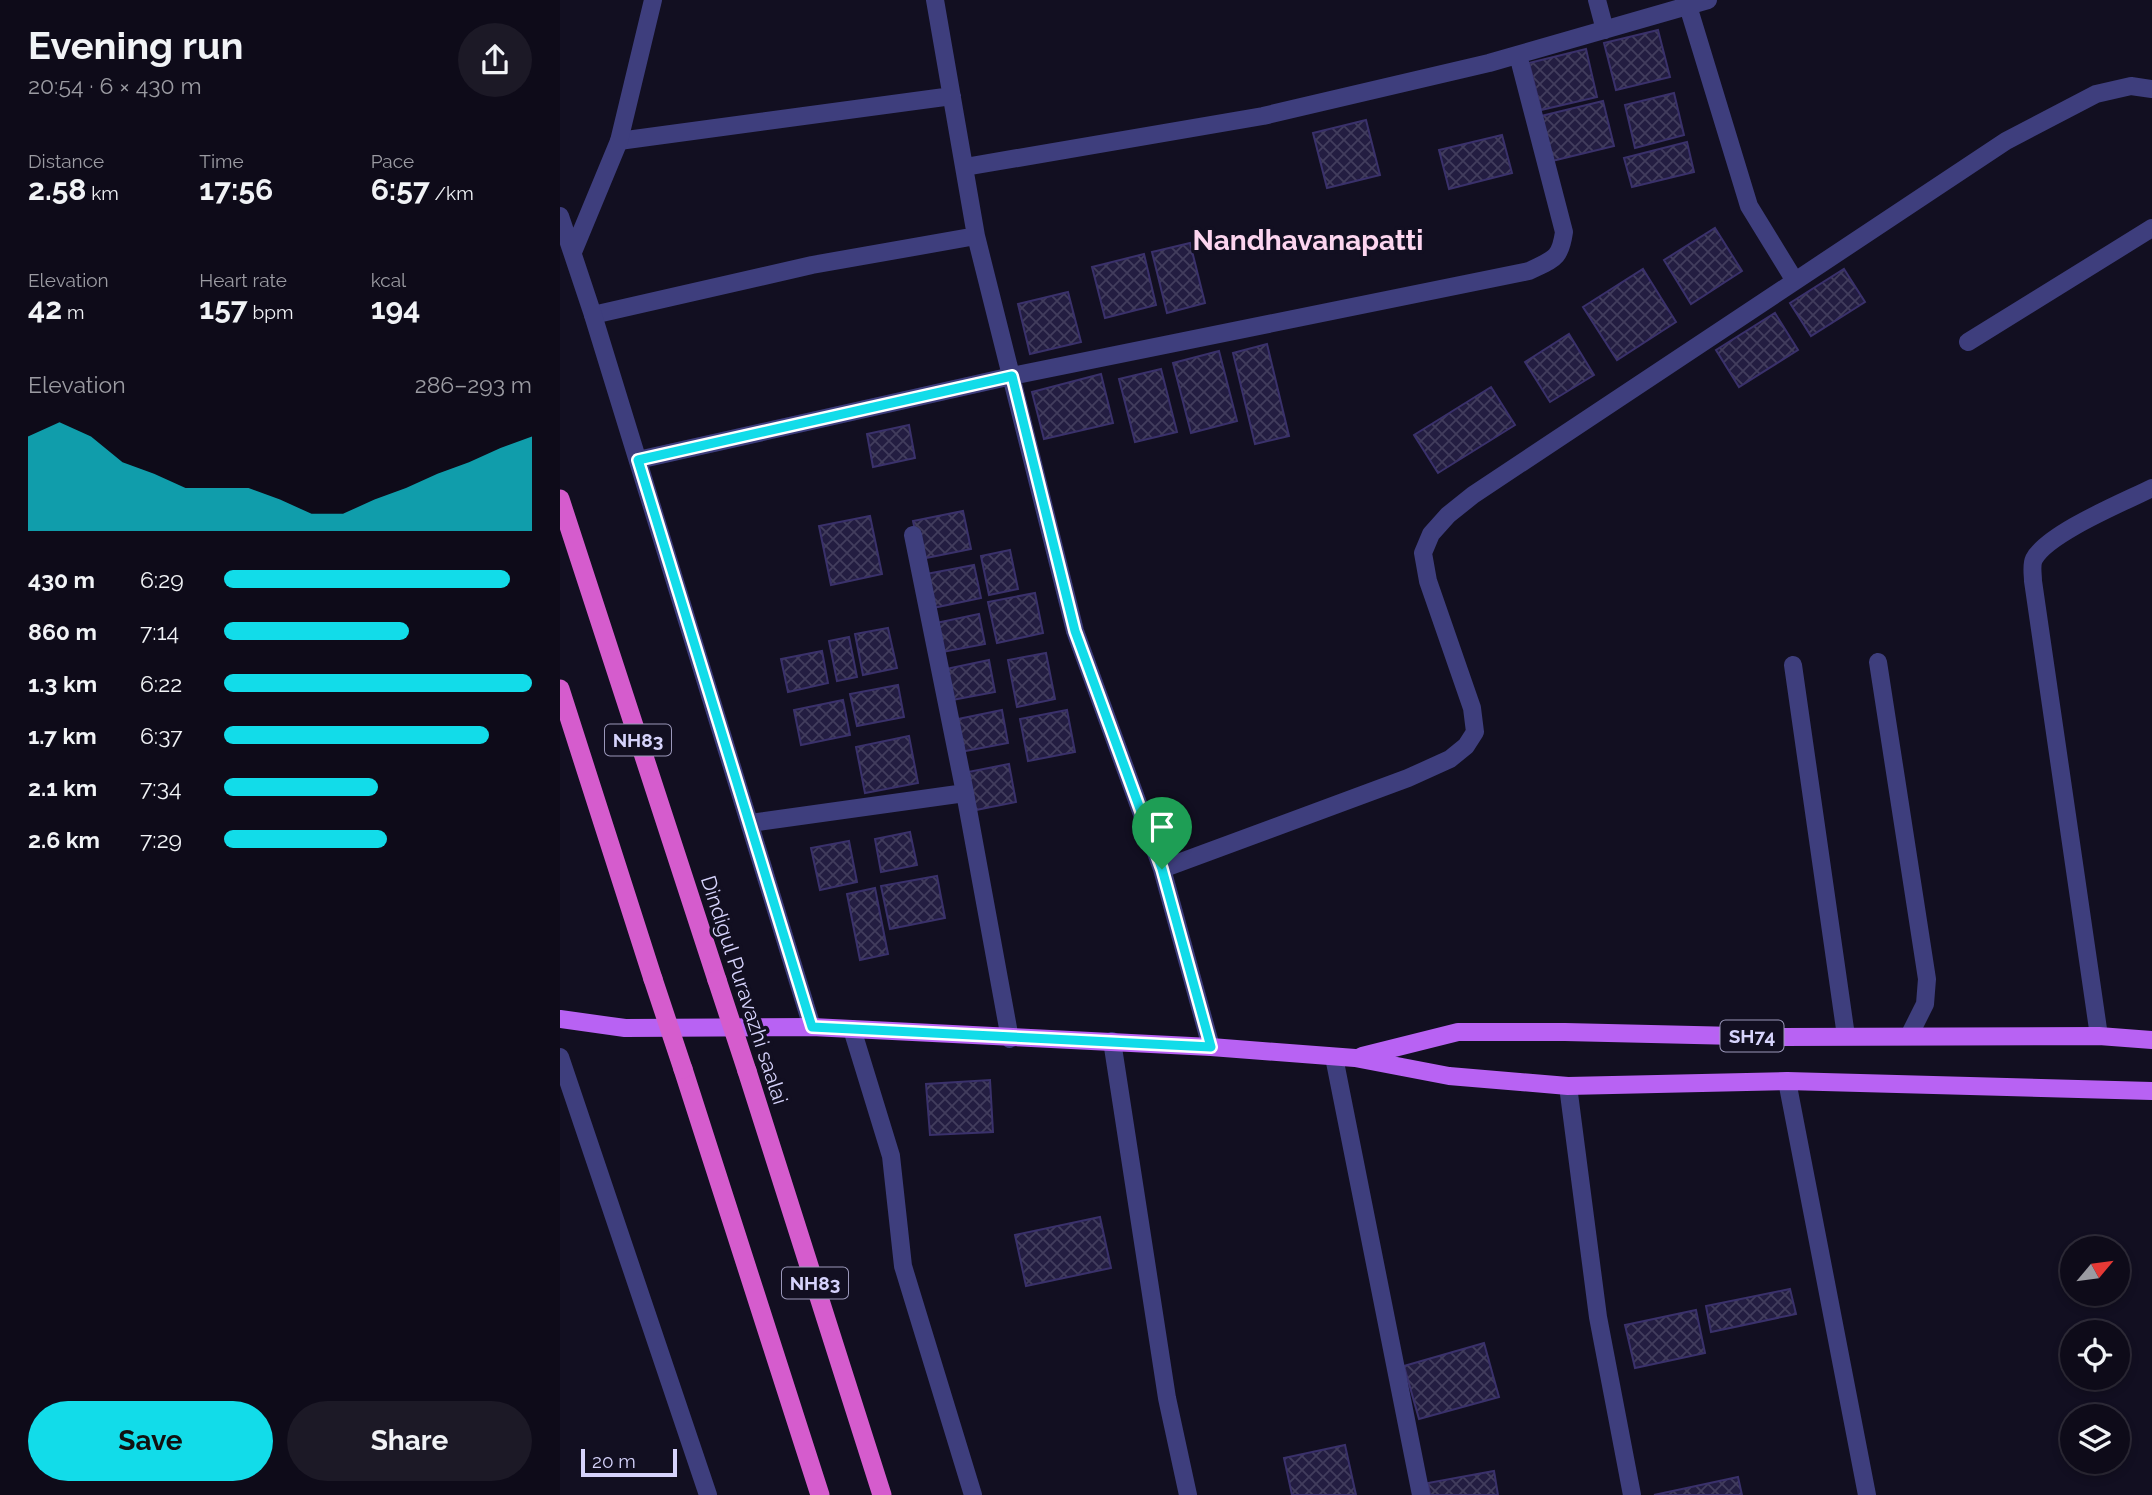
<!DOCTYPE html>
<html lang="en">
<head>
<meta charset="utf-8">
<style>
  body { margin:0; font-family:Raleway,sans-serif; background:#1c1926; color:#f1f3f6; height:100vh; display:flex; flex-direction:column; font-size:26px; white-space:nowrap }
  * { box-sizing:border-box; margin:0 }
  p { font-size:23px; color:#9b9ba2 }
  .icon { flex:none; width:38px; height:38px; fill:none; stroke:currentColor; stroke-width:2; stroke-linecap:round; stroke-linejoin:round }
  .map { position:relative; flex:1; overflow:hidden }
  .panel { display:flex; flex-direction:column; background:#0e0b19; width:560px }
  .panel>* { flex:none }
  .needle { width:46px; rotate:61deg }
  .fabs { position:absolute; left:1500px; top:1236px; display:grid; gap:14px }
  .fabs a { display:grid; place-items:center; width:70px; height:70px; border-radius:50%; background:#0e0b19; box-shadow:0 4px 10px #0003,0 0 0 2px #2e2b38; font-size:35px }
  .scale { position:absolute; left:21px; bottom:18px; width:96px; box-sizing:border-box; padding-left:7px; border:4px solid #d6d3fc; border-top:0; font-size:19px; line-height:24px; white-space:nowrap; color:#d6d3fc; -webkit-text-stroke:5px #120f21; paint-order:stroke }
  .pin { position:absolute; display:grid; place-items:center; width:60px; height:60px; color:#fff; margin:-72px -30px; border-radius:50% 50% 50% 0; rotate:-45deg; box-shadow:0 0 7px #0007 }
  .pin .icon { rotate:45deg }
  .round { display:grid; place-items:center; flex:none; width:74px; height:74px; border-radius:37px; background:#1c1926 }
  .headline { display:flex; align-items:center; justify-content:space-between; height:119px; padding:0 28px }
  h1 { font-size:38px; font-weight:700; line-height:52px }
  .stats { display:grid; grid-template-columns:repeat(3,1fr); gap:10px; height:119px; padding:7px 28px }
  .stats div { display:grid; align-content:center }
  .stats b { font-size:30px; font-weight:700 }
  .stats small { font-size:19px; font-weight:400 }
  .stats p { font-size:19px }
  .chart { height:196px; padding:14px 28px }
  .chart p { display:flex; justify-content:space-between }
  .chart svg { width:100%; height:126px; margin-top:7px; fill:#12dce9; opacity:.7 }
  .button { display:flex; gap:14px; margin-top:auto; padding:14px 28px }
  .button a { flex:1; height:80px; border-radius:42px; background:#12dce9; color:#111; font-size:28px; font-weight:700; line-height:80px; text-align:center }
  .button a+a { background:#1c1926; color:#f1f3f6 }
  ul { padding:0 28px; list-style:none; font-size:23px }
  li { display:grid; grid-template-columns:112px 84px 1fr; align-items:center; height:52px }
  li i { height:18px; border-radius:9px; background:#12dce9 }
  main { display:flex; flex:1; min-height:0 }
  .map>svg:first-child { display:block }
  .building { fill:url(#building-cross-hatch); stroke:#3a316b; stroke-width:2 }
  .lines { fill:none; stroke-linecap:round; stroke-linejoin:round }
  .minor { stroke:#3e3e7d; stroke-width:18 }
  .tertiary { stroke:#3e3e7d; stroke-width:18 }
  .primary { stroke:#b862f3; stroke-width:18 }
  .trunk { stroke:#d55ccd; stroke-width:19 }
  .trunk-bridge { stroke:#d55ccd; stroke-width:19 }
  .route-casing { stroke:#fff; stroke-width:14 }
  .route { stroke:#12dce9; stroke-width:9 }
  .labels { text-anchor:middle; stroke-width:7; stroke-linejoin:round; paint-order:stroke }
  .shield { fill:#120f21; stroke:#9b98ba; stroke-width:2 }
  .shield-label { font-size:19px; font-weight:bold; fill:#d6d3fc }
  .street-label { font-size:21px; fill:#d6d3fc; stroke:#120f21 }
  .district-label { font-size:28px; font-weight:bold; fill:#fcd5ef; stroke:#120f21 }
</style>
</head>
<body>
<main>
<section class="panel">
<div class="headline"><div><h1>Evening run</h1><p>20:54 · 6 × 430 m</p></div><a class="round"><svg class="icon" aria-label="share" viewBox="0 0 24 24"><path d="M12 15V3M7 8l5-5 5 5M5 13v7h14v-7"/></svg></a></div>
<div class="stats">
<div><p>Distance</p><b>2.58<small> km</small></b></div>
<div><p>Time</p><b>17:56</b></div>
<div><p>Pace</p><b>6:57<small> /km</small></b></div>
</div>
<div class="stats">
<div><p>Elevation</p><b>42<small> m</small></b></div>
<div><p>Heart rate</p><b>157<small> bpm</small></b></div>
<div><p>kcal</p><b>194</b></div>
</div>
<div class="chart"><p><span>Elevation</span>286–293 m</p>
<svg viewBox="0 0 160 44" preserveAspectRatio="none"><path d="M0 44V11L10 6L20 11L30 20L40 24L50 29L60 29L70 29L80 33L90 38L100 38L110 33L120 29L130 24L140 20L150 15L160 11V44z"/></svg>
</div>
<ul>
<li><b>430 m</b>6:29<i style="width:93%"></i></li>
<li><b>860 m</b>7:14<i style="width:60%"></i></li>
<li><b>1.3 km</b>6:22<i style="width:100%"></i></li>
<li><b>1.7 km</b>6:37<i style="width:86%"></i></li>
<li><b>2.1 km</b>7:34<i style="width:50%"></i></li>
<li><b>2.6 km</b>7:29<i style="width:53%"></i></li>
</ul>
<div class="button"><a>Save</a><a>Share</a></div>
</section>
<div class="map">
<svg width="1592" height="1495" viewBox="0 0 1592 1495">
  <defs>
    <pattern id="building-cross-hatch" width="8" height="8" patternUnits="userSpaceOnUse" patternTransform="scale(1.75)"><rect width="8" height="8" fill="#231d41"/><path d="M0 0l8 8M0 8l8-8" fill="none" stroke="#423d5d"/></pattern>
  </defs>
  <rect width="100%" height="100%" fill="#120f21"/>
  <!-- building -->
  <path class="building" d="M1098,30l12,47 -54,13 -12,-47z
    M1026,49l11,48 -56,13 -12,-47z
    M1114,93l10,42 -49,13 -10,-43z
    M1043,101l11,45 -62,15 -11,-45z
    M806,120l14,55 -53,13 -14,-55z
    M942,135l10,38 -63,16 -10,-39z
    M1127,142l7,30 -62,15 -8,-29z
    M1155,228l27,43 -51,33 -27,-44z
    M630,243l15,60 -38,10 -15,-61z
    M584,254l12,51 -51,13 -13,-51z
    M1083,269l33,53 -59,38 -34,-53z
    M1284,269l21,33 -54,34 -21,-33z
    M508,292l13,50 -51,12 -12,-50z
    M1215,313l23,37 -59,37 -23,-37z
    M1009,334l25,41 -44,27 -25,-40z
    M707,344l22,92 -34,8 -22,-91z
    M659,351l18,70 -46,12 -18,-70z
    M601,369l16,63 -42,10 -16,-63z
    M541,374l12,49 -69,16 -12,-47z
    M931,387l24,38 -77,48 -24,-38z
    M349,425l6,33 -42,9 -6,-33z
    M403,511l8,38 -50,10 -8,-38z
    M310,516l12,58 -51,11 -12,-59z
    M450,550l8,39 -29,6 -8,-39z
    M414,565l7,33 -48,10 -7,-34z
    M475,593l8,40 -46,10 -9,-41z
    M419,614l6,30 -43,8 -6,-29z
    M328,628l9,40 -34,7 -8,-41z
    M289,637l8,40 -20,4 -8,-40z
    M262,651l6,32 -40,9 -7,-33z
    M486,653l9,46 -38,8 -9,-47z
    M429,660l6,32 -43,8 -6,-31z
    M338,685l6,32 -47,9 -7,-32z
    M283,700l7,35 -49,10 -7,-35z
    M442,710l6,33 -48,9 -7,-32z
    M507,710l8,42 -47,9 -8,-42z
    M349,736l9,47 -53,10 -9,-46z
    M449,764l7,38 -45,9 -8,-38z
    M350,832l7,33 -36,7 -6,-33z
    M289,841l8,41 -37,8 -9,-42z
    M377,876l8,42 -55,11 -9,-43z
    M315,888l13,66 -28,6 -13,-66z
    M430,1080l3,52 -63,3 -4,-51z
    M540,1217l11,51 -85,18 -11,-51z
    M1230,1289l6,25 -85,18 -5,-26z
    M1136,1310l9,43 -70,15 -10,-43z
    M924,1343l15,54 -80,22 -15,-53z
    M785,1445l11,50h-64l-8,-37z
    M934,1471l4,24h-68l-2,-12z
    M1178,1477l4,18h-88z"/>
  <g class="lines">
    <!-- minor -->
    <path class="minor" d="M375,0l41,236 99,395 87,238 49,178
      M1037,0l8,30
      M1128,6l61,200 46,75
      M59,141l333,-45
      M405,167l298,-51 226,-53 219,-63
      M33,315l219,-50 164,-29
      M1408,342l184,-114
      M78,460l374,-84 517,-105c24,-12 31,-11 35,-39l-46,-177
      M353,535l52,258 45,246
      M1318,662l49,317 -2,25 -16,32
      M1233,665l53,371
      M191,823l214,-30
      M602,869l246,-91 42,-19 16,-13 9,-14 -3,-24 -44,-127 -5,-28 8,-19 17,-19 25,-20 533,-354 90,-47 35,-8 21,3
      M1539,1036l-66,-455c0,-6 -2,-16 1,-22 14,-26 90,-57 118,-71
      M552,1041l55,357 21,97
      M774,1057l87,438
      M1227,1081l80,414
      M1008,1086l30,231 34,178"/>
    <!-- tertiary -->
    <path class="tertiary" d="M0,216l33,99 219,712
      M13,252l46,-111 34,-141
      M292,1029l39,127 12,110 70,229
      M0,1057l148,438"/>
    <!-- primary -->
    <path class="primary" d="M0,1019l65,9 187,-1 399,20 144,11 94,18 119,10 219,-5 365,10
      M802,1056l96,-24h107l217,5 317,-1 53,4"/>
    <!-- trunk -->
    <path class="trunk" d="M0,499l157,481
      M0,689l93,290
      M123,1069l137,426
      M187,1071l135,424"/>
    <!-- trunk-bridge -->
    <path class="trunk-bridge" d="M93,979l30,90
      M157,980l30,91"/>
  </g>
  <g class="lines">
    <defs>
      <path id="route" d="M452,376l63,255 87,238 49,178 -399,-20 -174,-567z"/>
    </defs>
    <!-- route casing -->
    <use href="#route" class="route-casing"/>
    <!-- route -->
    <use href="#route" class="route"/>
  </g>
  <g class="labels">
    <!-- shield labels -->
    <g class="shield">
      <rect x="45" y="724.5" width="66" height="31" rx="5"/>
      <rect x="1160.5" y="1020.5" width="63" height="31" rx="5"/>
      <rect x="222" y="1267.5" width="66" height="31" rx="5"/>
    </g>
    <g class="shield-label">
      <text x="78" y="747">NH83</text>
      <text x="1192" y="1043">SH74</text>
      <text x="255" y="1290">NH83</text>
    </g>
    <!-- street labels -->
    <g class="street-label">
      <text transform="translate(184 990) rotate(72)" y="7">Dindigul Puravazhi saalai</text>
    </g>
    <!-- district labels -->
    <g class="district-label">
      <text x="748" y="250">Nandhavanapatti</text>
    </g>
  </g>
</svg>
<div class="fabs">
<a><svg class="needle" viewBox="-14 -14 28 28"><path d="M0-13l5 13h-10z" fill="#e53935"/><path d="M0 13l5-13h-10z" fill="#9b9ba2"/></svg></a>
<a><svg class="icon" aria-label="locate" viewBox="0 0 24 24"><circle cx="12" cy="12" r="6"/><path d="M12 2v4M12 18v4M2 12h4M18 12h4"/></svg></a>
<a><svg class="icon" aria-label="layers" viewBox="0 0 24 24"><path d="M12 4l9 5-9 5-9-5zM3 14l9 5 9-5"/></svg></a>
</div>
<div class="scale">20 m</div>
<div class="pin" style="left:602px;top:869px;background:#1e9e55"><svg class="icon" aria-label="arrive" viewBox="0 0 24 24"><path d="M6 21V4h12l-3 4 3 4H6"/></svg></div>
</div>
</main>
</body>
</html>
